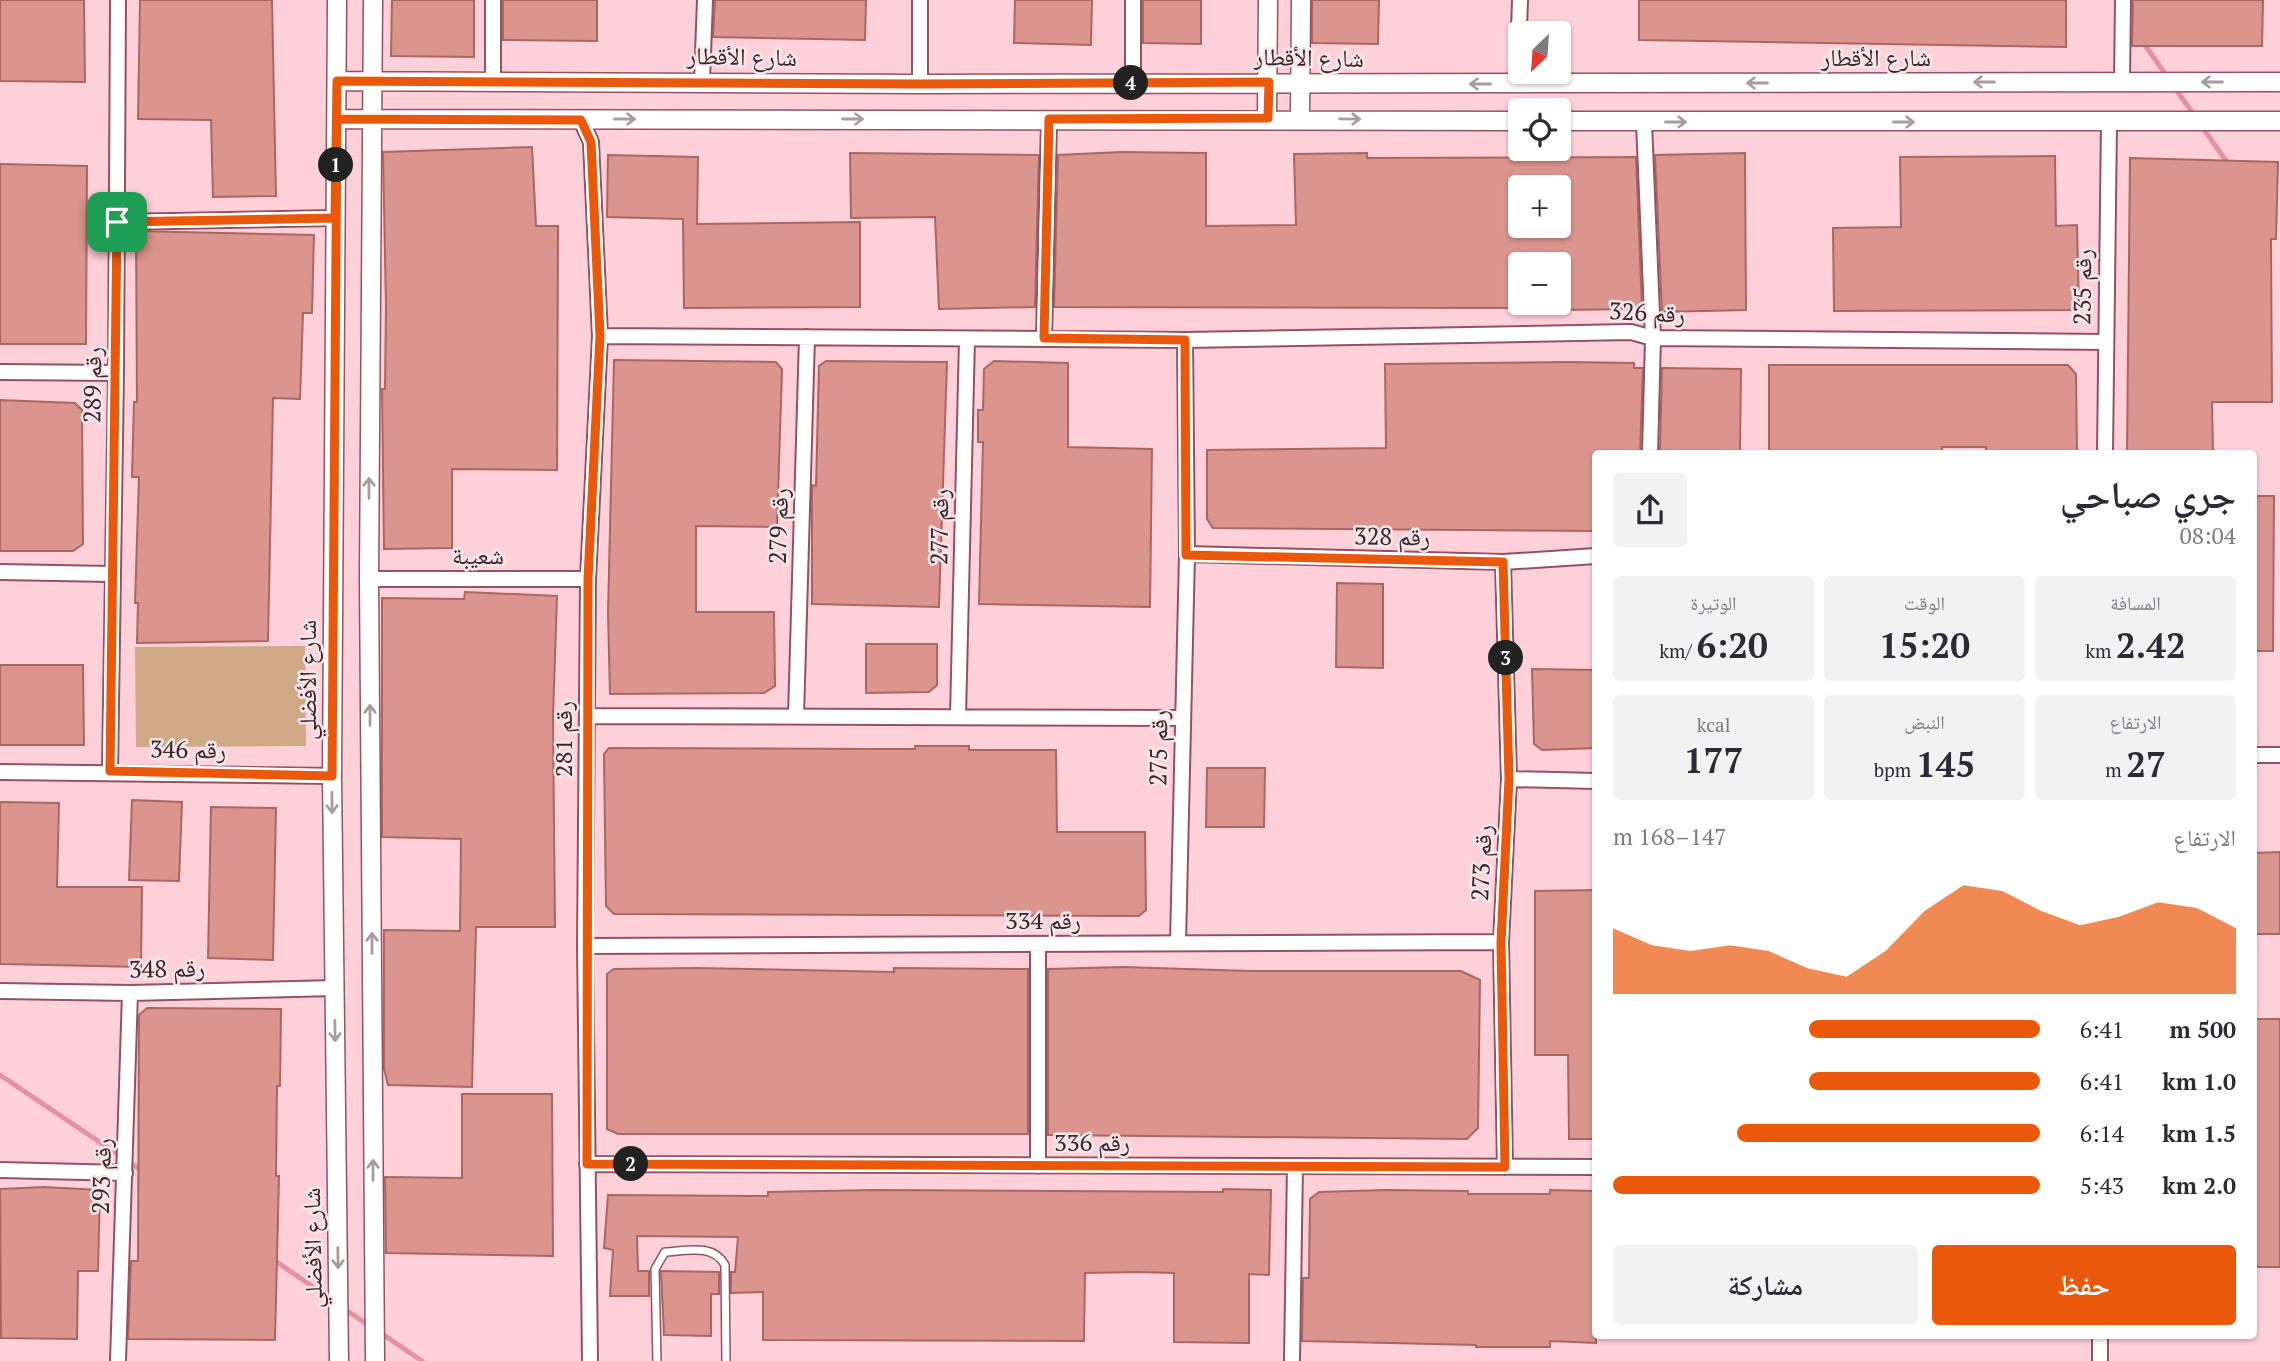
<!DOCTYPE html>
<html lang="ar">
<head>
<meta charset="utf-8">
<style>
  body { margin:0; font-family:"PT Serif","Noto Naskh Arabic",serif; background:#f2f2f3; color:#2b2b33; direction:rtl; height:100vh; display:flex; flex-direction:column; font-size:26px; white-space:nowrap }
  * { box-sizing:border-box; margin:0 }
  p { font-size:23px; color:#7c7c81 }
  .icon { flex:none; width:38px; height:38px; fill:none; stroke:currentColor; stroke-width:2; stroke-linecap:round; stroke-linejoin:round }
  .map { position:relative; flex:1; overflow:hidden; direction:ltr }
  .panel { position:absolute; left:1592px; top:450px; width:665px; height:889px; display:flex; flex-direction:column; background:#fff; border-radius:7px; box-shadow:0 2px 5px #0004; direction:rtl }
  .panel>* { flex:none }
  .needle { width:46px; rotate:205deg }
  .controls { position:absolute; left:1508px; top:21px; display:grid; gap:14px }
  .controls a { display:grid; place-items:center; width:63px; height:63px; border-radius:7px; background:#fff; box-shadow:0 2px 5px #0004; font-size:35px }
  .pin { position:absolute; display:grid; place-items:center; width:60px; height:60px; color:#fff; margin:-30px; border-radius:14px; box-shadow:0 4px 10px #0006 }
  .km { position:absolute; width:35px; height:35px; margin:-18px; border-radius:50%; background:#222; color:#fff; font-size:19px; line-height:35px; text-align:center }
  .round { display:grid; place-items:center; flex:none; width:74px; height:74px; border-radius:7px; background:#f2f2f3 }
  .headline { display:flex; align-items:center; justify-content:space-between; height:119px; padding:0 21px }
  h1 { font-size:38px; font-weight:600; line-height:52px }
  .stats { display:grid; grid-template-columns:repeat(3,1fr); gap:10px; height:119px; padding:7px 21px }
  .stats div { display:grid; align-content:center; border-radius:7px; background:#f2f2f3; text-align:center }
  .stats b { font-size:35px; font-weight:600 }
  .stats small { font-size:19px; font-weight:400 }
  .stats p { font-size:19px }
  .chart { height:196px; padding:14px 21px }
  .chart p { display:flex; justify-content:space-between }
  .chart svg { width:100%; height:126px; margin-top:7px; fill:#ea580c; opacity:.7 }
  .button { display:flex; gap:14px; margin-top:auto; padding:14px 21px }
  .button a { flex:1; height:80px; border-radius:7px; background:#ea580c; color:#fff; font-size:28px; font-weight:600; line-height:80px; text-align:center }
  .button a+a { background:#f2f2f3; color:#2b2b33 }
  ul { padding:0 21px; list-style:none; font-size:23px }
  li { display:grid; grid-template-columns:112px 84px 1fr; align-items:center; height:52px }
  li i { height:18px; border-radius:9px; background:#ea580c }
  .map>svg:first-child { display:block }
  .green { fill:#cfa885 }
  .lines { fill:none; stroke-linecap:round; stroke-linejoin:round }
  .stream { stroke:#e590a5; stroke-width:5 }
  .building { fill:#db948e; stroke:#aa6762; stroke-width:2; fill-rule:evenodd }
  .service-casing { stroke:#925262; stroke-width:10 }
  .minor-casing { stroke:#925262; stroke-width:18 }
  .tertiary-casing { stroke:#925262; stroke-width:21 }
  .service { stroke:#fff; stroke-width:7 }
  .minor { stroke:#fff; stroke-width:14 }
  .tertiary { stroke:#fff; stroke-width:18 }
  .oneway { stroke:#a99c9f }
  .route-casing { stroke:#fff; stroke-width:14 }
  .route { stroke:#ea580c; stroke-width:9 }
  .labels { text-anchor:middle; stroke-width:5; stroke-linejoin:round; paint-order:stroke }
  .street-label { font-size:24px; fill:#3f232a; stroke:#f6e7ea }
</style>
</head>
<body>
<div class="map">
<svg width="2280" height="1361" viewBox="0 0 2280 1361">
  <rect width="100%" height="100%" fill="#fed0da"/>
  <!-- green -->
  <path class="green" d="M305,646l1,100 -170,1 -1,-100z"/>
  <g class="lines">
    <!-- stream -->
    <path class="stream" d="M2142,41l27,38
      M2174,87l21,29
      M2200,124l29,41
      M0,1075l144,97
      M271,1258l64,44
      M343,1308l27,18
      M378,1331l44,30"/>
  </g>
  <!-- building -->
  <path class="building" d="M0,0h84l1,82 -85,-1z
    M140,0h132l4,196 -63,1 -2,-77 -73,-1z
    M392,0h82v57l-83,-1z
    M503,0h94v41l-94,-1z
    M715,0h151l-1,40 -152,-3z
    M1015,0h77l-1,45 -77,-2z
    M1143,0h58v44l-58,-1z
    M1312,0h67l-1,44 -66,-1z
    M1639,0h427v47l-427,-7z
    M2133,0h130l-1,46h-130z
    M532,147l4,79h22l-1,244 -105,-1v79l-68,1 -2,-160h3l1,-82 -3,-155z
    M1121,152l85,1v73l90,-1 -2,-71 73,-1v5l269,-1 6,152 -83,1v-46h-38v44l-467,-1 4,-152zM1521,187h38v39l-38,1z
    M850,153l189,2 -4,152 -96,2 -4,-92 -84,1z
    M1745,153l1,157 -84,2 -7,-157z
    M608,155l90,2 -1,67 163,-2v85l-176,1 -1,-89 -76,-2z
    M2055,156l1,70 21,-1 2,85 -245,1 -1,-83 68,-1 -1,-70z
    M2130,158l148,4 -2,77h-5l1,163h-60l1,51h-86z
    M0,164l87,2 -1,178h-86z
    M136,231l178,4 -2,78h-9l-3,86 -27,-1 -5,243 -131,2 1,-40h-3l4,-126h-7l2,-75h3z
    M614,360l162,2 6,7 -5,158 -81,-1v86h78l1,74 -11,7 -154,1 -2,-81z
    M826,361l121,1 -8,245 -127,-3v-119l4,1 3,-120z
    M994,361l74,2v84l84,2 -2,158 -171,-3 4,-162h-5v-32h5l1,-41z
    M1569,362l65,1v5h9l-3,85h-44v78l-383,-3 -6,-9v-69l179,-2 -1,-84z
    M1769,365h299l8,9 1,79h-91v-6h-44v6h-173z
    M1662,368l79,1 -1,84h-80z
    M0,400l75,3 7,7 1,134 -10,7h-73z
    M2254,496h20l-1,155h-19z
    M1337,583l46,1v84l-47,-1z
    M465,592l92,4 -4,121 2,210h-79l-4,160 -84,-2 -4,-16v-139l76,1 1,-92 -79,-2v-239l82,1z
    M866,644h71v41l-8,7 -63,1z
    M0,665h83l1,80h-84z
    M1532,669l64,1v78l-54,2 -8,-6z
    M915,746h54v4h87l1,82h88l1,78 -7,6 -525,-2 -8,-8 -2,-152 5,-6 261,1h45z
    M1207,768h58l-1,59h-58z
    M132,800l50,2 -3,79 -50,-1z
    M0,802l59,1 -2,84h85l-1,80 -141,-3z
    M211,807l65,1 -3,152 -65,-2z
    M2280,852v82h-26v-81z
    M1596,890v249h-27l-1,-84h-33v-164z
    M1123,967l128,4h210l19,9 -2,148 -11,11 -419,-4v-166z
    M696,968l198,4v-4l134,1v165h-410l-11,-5v-155l7,-5z
    M147,1008l134,1 -1,77h-3l-1,90h3l-4,164 -147,-1 3,-78h7l1,-246z
    M2254,1019h26v248h-26z
    M462,1094h90l1,162 -167,-3 -1,-76 77,1z
    M44,1187l56,3 -2,81h-20l-1,68 -76,-1 -1,-149z
    M1223,1189l48,1 -2,85 -20,-1v69l-75,-1v-69l-37,-1 -52,1 -1,68 -321,-1v-48l-32,1v-21h4l3,-35 -101,-1 1,35h11v25h-39l3,-46 -9,-2 4,-53 160,1v-4l108,-2 347,2z
    M1386,1190l82,1v3h82v-4l46,1v152l-46,-2v6h-74v-2l-174,-4 1,-63h6l1,-79 9,-7z
    M661,1271l58,1v22h-8v42l-47,-1z"/>
  <g class="lines">
    <defs>
      <path id="service" d="M657,1361l-2,-92 10,-17c21,-1 48,-9 60,13l1,96"/>
      <path id="minor" d="M920,0v84
        M702,81l3,-81
        M493,82v-82
        M2122,82l1,-82
        M1133,84v-84
        M1517,84l3,-84
        M581,120l10,22 9,194 -12,243 -3,367 5,415
        M1644,122l9,216 -3,115
        M117,222l219,-4
        M600,336l585,4 446,-8 22,6 452,4
        M1044,338l5,-219
        M0,372l116,1
        M2105,453l4,-332
        M1187,554l316,8 93,-6
        M1503,562l6,217 -8,163 4,225
        M0,572l111,2
        M369,579h219
        M587,716l595,2
        M796,716l11,-379
        M958,716l9,-377
        M2254,755h26
        M110,771l6,-398 2,-373
        M0,772l332,4
        M1509,779l87,2
        M1178,943l9,-389 -2,-214
        M1038,944v222
        M585,946l916,-4
        M0,991l130,2 205,-5
        M587,1164l1009,3
        M0,1170l125,3
        M2100,1335v26
        M118,1361l12,-368
        M1292,1361l3,-195"/>
      <path id="tertiary" d="M337,0l-5,776 7,585
        M373,0l-4,579 6,782
        M337,81l583,3 1360,-2
        M1267,118l1,-118
        M1300,118l1,-118
        M337,119l1184,2
        M1559,121h721"/>
    </defs>
    <!-- service casing -->
    <use href="#service" class="service-casing"/>
    <!-- minor casing -->
    <use href="#minor" class="minor-casing"/>
    <!-- tertiary casing -->
    <use href="#tertiary" class="tertiary-casing"/>
    <!-- service -->
    <use href="#service" class="service"/>
    <!-- minor -->
    <use href="#minor" class="minor"/>
    <!-- tertiary -->
    <use href="#tertiary" class="tertiary"/>
  </g>
  <!-- one-way arrows -->
  <defs><path id="oneway-shaft" d="M-6 0H5M1.5-3L5.5 0L1.5 3" fill="none" stroke-width="1.6" stroke-linecap="round" stroke-linejoin="round" transform="scale(1.75)"/></defs>
  <g class="oneway">
    <use href="#oneway-shaft" transform="translate(1984 82) rotate(180)"/>
    <use href="#oneway-shaft" transform="translate(2212 82) rotate(-180)"/>
    <use href="#oneway-shaft" transform="translate(1757 83) rotate(180)"/>
    <use href="#oneway-shaft" transform="translate(1480 84) rotate(-180)"/>
    <use href="#oneway-shaft" transform="translate(625 119)"/>
    <use href="#oneway-shaft" transform="translate(853 119)"/>
    <use href="#oneway-shaft" transform="translate(1350 119) rotate(1)"/>
    <use href="#oneway-shaft" transform="translate(1676 122)"/>
    <use href="#oneway-shaft" transform="translate(1904 122)"/>
    <use href="#oneway-shaft" transform="translate(369 488) rotate(-90)"/>
    <use href="#oneway-shaft" transform="translate(370 715) rotate(-90)"/>
    <use href="#oneway-shaft" transform="translate(332 803) rotate(89)"/>
    <use href="#oneway-shaft" transform="translate(372 943) rotate(-90)"/>
    <use href="#oneway-shaft" transform="translate(335 1031) rotate(89)"/>
    <use href="#oneway-shaft" transform="translate(373 1170) rotate(-90)"/>
    <use href="#oneway-shaft" transform="translate(338 1258) rotate(89)"/>
  </g>
  <g class="lines">
    <defs>
      <path id="route" d="M117,222l-7,549 222,5 5,-657 244,1 10,22 9,194 -12,243 -1,585 918,3 -4,-225 8,-163 -6,-217 -317,-7 -1,-215 -141,-2 5,-219 219,-1 1,-36 -349,2 -583,-3 -2,137 -218,4"/>
    </defs>
    <!-- route casing -->
    <use href="#route" class="route-casing"/>
    <!-- route -->
    <use href="#route" class="route"/>
  </g>
  <g class="labels">
    <!-- street labels -->
    <g class="street-label">
      <text transform="translate(742 57) rotate(1)" y="8">شارع الأقطار</text>
      <text transform="translate(1309 58) rotate(1)" y="8">شارع الأقطار</text>
      <text x="1876" y="66">شارع الأقطار</text>
      <text transform="translate(2083 287) rotate(-89)" y="8">رقم 235</text>
      <text transform="translate(1647 313) rotate(3)" y="8">رقم 326</text>
      <text transform="translate(93 385) rotate(-89)" y="8">رقم 289</text>
      <text transform="translate(779 526) rotate(-88)" y="8">رقم 279</text>
      <text transform="translate(940 527) rotate(-89)" y="8">رقم 277</text>
      <text transform="translate(1392 537) rotate(1)" y="8">رقم 328</text>
      <text x="478" y="564">شعيبة</text>
      <text transform="translate(308 680) rotate(-90)" y="8">شارع الأفضلي</text>
      <text transform="translate(564 739) rotate(-90)" y="8">رقم 281</text>
      <text transform="translate(1159 748) rotate(-89)" y="8">رقم 275</text>
      <text transform="translate(188 750) rotate(1)" y="8">رقم 346</text>
      <text transform="translate(1482 863) rotate(-87)" y="8">رقم 273</text>
      <text x="1043" y="929">رقم 334</text>
      <text transform="translate(167 969) rotate(-1)" y="8">رقم 348</text>
      <text x="1092" y="1151">رقم 336</text>
      <text transform="translate(102 1176) rotate(-88)" y="8">رقم 293</text>
      <text transform="translate(313 1248) rotate(-91)" y="8">شارع الأفضلي</text>
    </g>
  </g>
</svg>
<div class="controls">
<a><svg class="needle" viewBox="-14 -14 28 28"><path d="M0-13l5 13h-10z" fill="#e53935"/><path d="M0 13l5-13h-10z" fill="#7c7c81"/></svg></a>
<a><svg class="icon" aria-label="locate" viewBox="0 0 24 24"><circle cx="12" cy="12" r="6"/><path d="M12 2v4M12 18v4M2 12h4M18 12h4"/></svg></a>
<a>+</a>
<a>−</a>
</div>
<div class="pin" style="left:117px;top:222px;background:#1e9e55"><svg class="icon" aria-label="arrive" viewBox="0 0 24 24"><path d="M6 21V4h12l-3 4 3 4H6"/></svg></div>
<b class="km" style="left:336px;top:165px">1</b>
<b class="km" style="left:631px;top:1164px">2</b>
<b class="km" style="left:1506px;top:658px">3</b>
<b class="km" style="left:1131px;top:83px">4</b>
<section class="panel">
<div class="headline"><div><h1>جري صباحي</h1><p>08:04</p></div><a class="round"><svg class="icon" aria-label="share" viewBox="0 0 24 24"><path d="M12 15V3M7 8l5-5 5 5M5 13v7h14v-7"/></svg></a></div>
<div class="stats">
<div><p>المسافة</p><b>2.42<small> km</small></b></div>
<div><p>الوقت</p><b>15:20</b></div>
<div><p>الوتيرة</p><b>6:20<small> /km</small></b></div>
</div>
<div class="stats">
<div><p>الارتفاع</p><b>27<small> m</small></b></div>
<div><p>النبض</p><b>145<small> bpm</small></b></div>
<div><p>kcal</p><b>177</b></div>
</div>
<div class="chart"><p><span>الارتفاع</span>147–168 m</p>
<svg viewBox="0 0 160 44" preserveAspectRatio="none"><path d="M0 44V21L10 27L20 29L30 27L40 29L50 35L60 38L70 29L80 15L90 6L100 8L110 15L120 20L130 17L140 12L150 14L160 21V44z"/></svg>
</div>
<ul>
<li><b>500 m</b>6:41<i style="width:54%"></i></li>
<li><b>1.0 km</b>6:41<i style="width:54%"></i></li>
<li><b>1.5 km</b>6:14<i style="width:71%"></i></li>
<li><b>2.0 km</b>5:43<i style="width:100%"></i></li>
</ul>
<div class="button"><a>حفظ</a><a>مشاركة</a></div>
</section>
</div>
</body>
</html>
